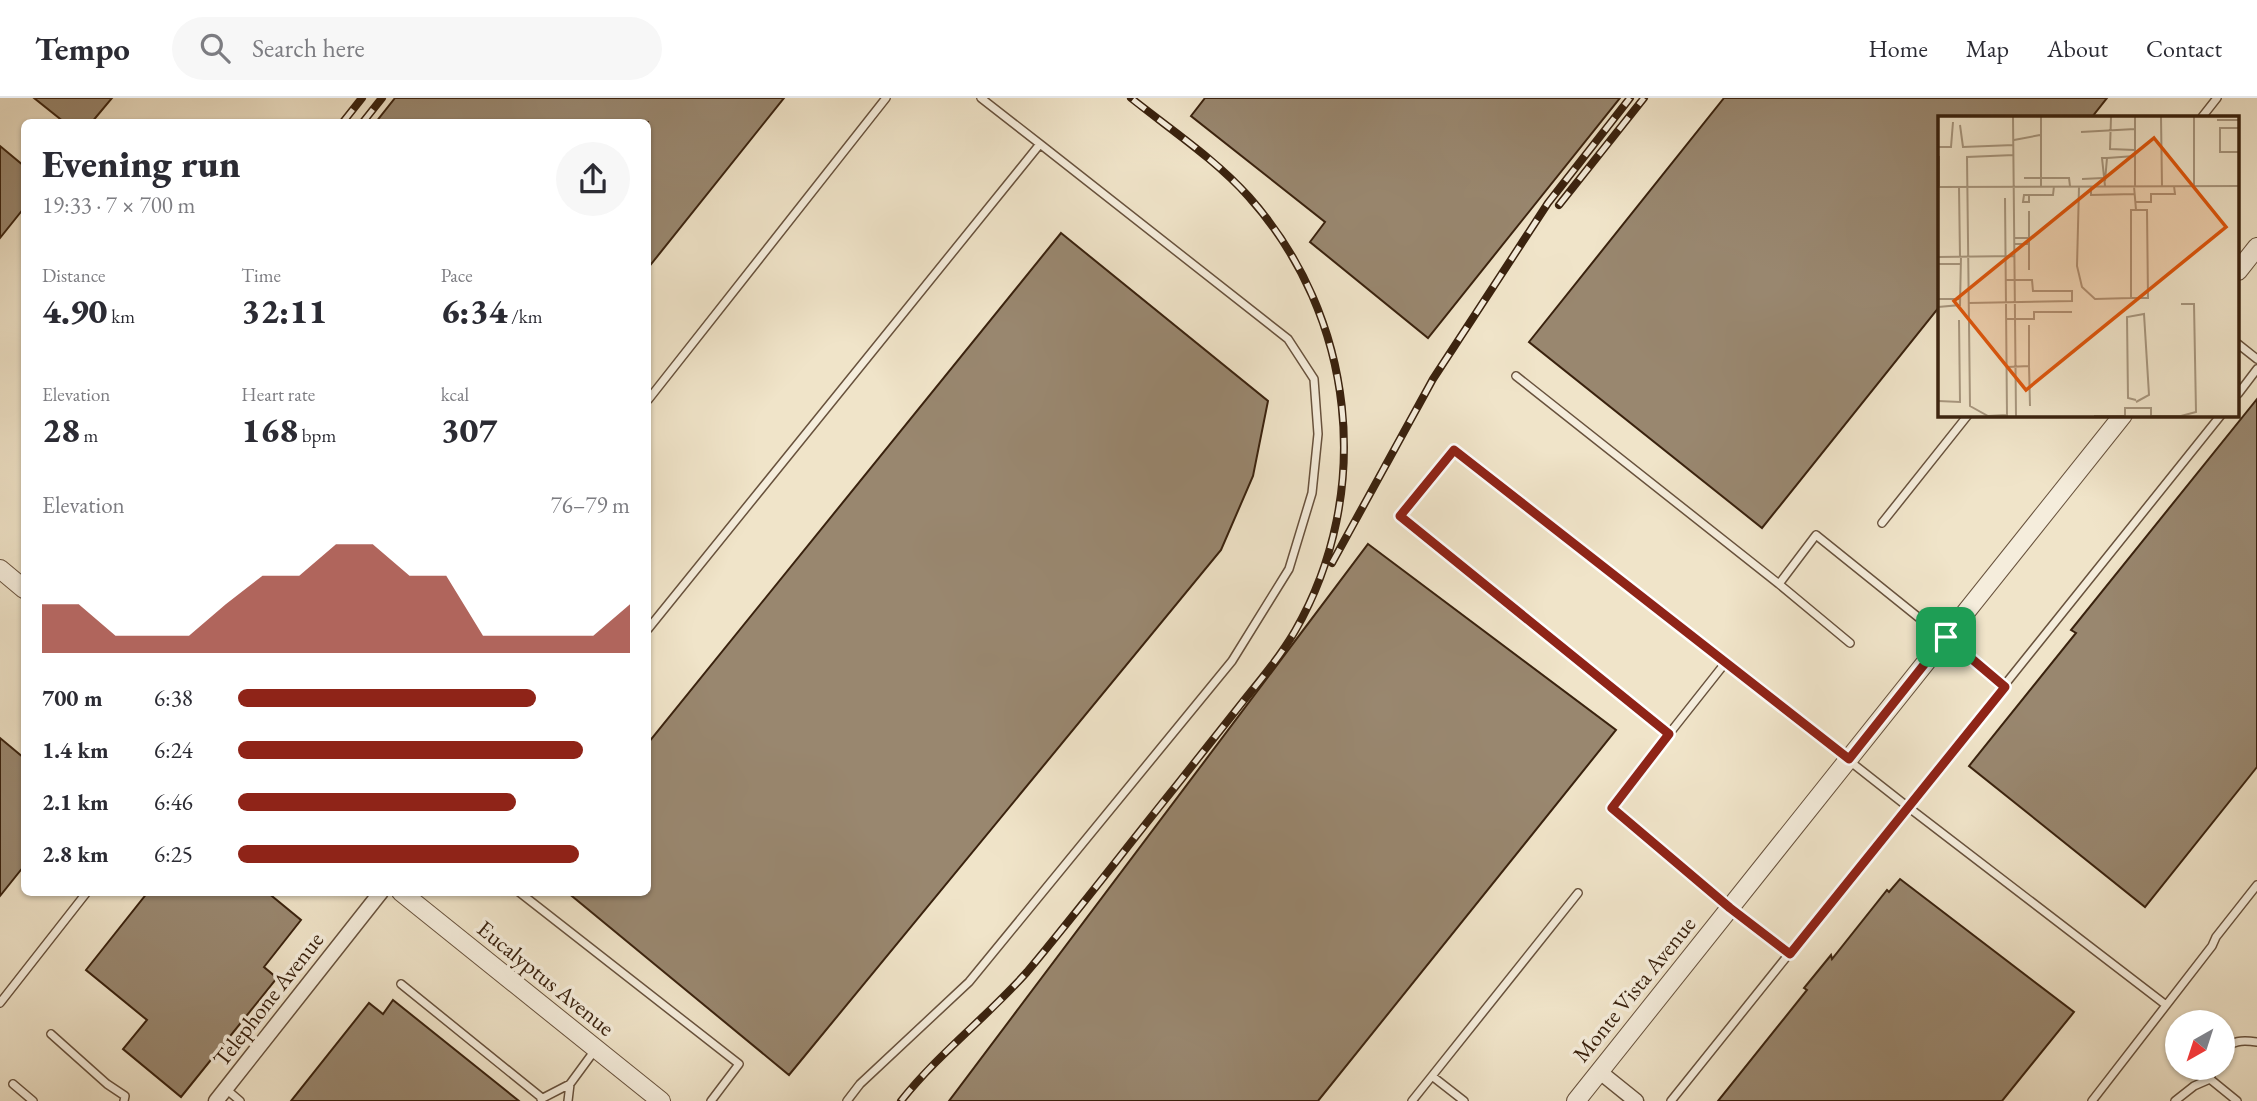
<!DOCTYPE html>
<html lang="en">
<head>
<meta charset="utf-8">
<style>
  body { margin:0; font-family:"EB Garamond",serif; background:#f7f7f7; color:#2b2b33; height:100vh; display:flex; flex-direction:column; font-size:26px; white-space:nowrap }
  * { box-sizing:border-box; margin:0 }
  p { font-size:23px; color:#7c7c81 }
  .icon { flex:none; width:38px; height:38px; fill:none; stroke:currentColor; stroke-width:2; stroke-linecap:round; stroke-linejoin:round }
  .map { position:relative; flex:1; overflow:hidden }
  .drawer { position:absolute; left:21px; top:21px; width:630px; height:777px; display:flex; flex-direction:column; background:#fff; border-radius:10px; box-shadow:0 2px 5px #0004 }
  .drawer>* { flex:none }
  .needle { width:46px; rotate:219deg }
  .fabs { position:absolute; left:2165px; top:912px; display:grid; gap:14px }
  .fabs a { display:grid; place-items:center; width:70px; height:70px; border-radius:50%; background:#fff; box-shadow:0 2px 5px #0004; font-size:35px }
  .pin { position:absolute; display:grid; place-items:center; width:60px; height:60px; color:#fff; margin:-30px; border-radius:14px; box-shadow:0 4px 10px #0006 }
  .round { display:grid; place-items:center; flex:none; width:74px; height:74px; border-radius:37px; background:#f7f7f7 }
  .summary { display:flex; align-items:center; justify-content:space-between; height:119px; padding:0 21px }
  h1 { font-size:38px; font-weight:800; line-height:52px }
  .stats { display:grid; grid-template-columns:repeat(3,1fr); gap:10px; height:119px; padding:7px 21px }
  .stats div { display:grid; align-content:center }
  .stats b { font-size:35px; font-weight:800 }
  .stats small { font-size:19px; font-weight:400 }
  .stats p { font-size:19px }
  .chart { height:196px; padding:14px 21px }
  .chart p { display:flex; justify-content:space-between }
  .chart svg { width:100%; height:126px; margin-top:7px; fill:#8f2418; opacity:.7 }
  ul { padding:0 21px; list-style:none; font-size:23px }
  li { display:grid; grid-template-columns:112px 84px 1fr; align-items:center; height:52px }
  li i { height:18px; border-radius:9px; background:#8f2418 }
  header { display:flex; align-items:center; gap:42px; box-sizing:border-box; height:98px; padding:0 35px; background:#fff; border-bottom:2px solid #e1e1e2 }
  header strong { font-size:33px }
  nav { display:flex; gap:38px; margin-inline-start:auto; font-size:24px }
  .search { width:490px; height:63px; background:#f7f7f7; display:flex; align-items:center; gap:18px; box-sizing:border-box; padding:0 24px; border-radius:38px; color:#7c7c81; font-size:26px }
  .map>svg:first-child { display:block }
  .building { fill:#99876f; stroke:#3a220e; stroke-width:2 }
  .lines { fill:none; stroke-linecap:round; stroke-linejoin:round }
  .service-casing { stroke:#68523d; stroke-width:10 }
  .minor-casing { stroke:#68523d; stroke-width:17 }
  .tertiary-casing { stroke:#68523d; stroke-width:20 }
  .service { stroke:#f5eddc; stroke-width:7 }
  .minor { stroke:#f5eddc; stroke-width:14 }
  .tertiary { stroke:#f5eddc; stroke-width:18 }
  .rail-casing { stroke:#3a220e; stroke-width:8 }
  .rail { stroke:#f5eddc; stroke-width:5; stroke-dasharray:16; stroke-linecap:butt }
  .route-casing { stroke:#fff; stroke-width:14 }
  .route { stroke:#8f2418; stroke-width:9 }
  .labels { text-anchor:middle; stroke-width:7; stroke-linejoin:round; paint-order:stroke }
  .street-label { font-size:23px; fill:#3a220e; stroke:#f5eddc }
  .inset-road { fill:none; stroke:#a7967e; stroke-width:2 }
  .view { fill:#df560c; fill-opacity:0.15; stroke:#df560c; stroke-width:3.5 }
  .inset-edge { fill:none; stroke:#3a220e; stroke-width:3.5 }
</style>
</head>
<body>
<header>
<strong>Tempo</strong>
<div class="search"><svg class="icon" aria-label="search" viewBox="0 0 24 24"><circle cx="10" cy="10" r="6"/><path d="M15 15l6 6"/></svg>Search here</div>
<nav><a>Home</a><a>Map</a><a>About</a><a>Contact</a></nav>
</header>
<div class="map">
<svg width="2257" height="1003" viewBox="0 0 2257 1003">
  <rect width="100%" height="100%" fill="#f0e4c9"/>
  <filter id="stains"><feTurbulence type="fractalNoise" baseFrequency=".00286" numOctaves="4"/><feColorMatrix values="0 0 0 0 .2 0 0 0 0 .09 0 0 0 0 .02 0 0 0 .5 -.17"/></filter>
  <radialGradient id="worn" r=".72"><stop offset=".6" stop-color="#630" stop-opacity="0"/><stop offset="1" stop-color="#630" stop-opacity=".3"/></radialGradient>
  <!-- building -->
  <path class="building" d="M34,0h78l-20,24h-28z
    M395,0h389l-136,170v-146h-272z
    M1205,0h415l-192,240 -118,-96 15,-20 -134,-106z
    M1724,0h383l-15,19h-152v189l-178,222 -233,-186z
    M0,48l24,20v42l-24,30z
    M1061,135l207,168 -15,75 -32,74 -432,525 -222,-183h81v-149z
    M2257,301v368l-112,140 -176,-141 107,-133 -5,-3z
    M1368,446l248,186 -298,371h-369z
    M0,640l24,20v108l-24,30z
    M1900,781l174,133 -72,89h-284l89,-111 -3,-2 27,-33 1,4 55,-69 2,2z
    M148,794h119l34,28 -37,47 13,11 -96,119 -58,-48 24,-29 -61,-50z
    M393,902l126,101h-228l78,-98 14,11z"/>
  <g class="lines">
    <defs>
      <path id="service" d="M2202,19l15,-19
        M2238,246l19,15
        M1516,278l263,208 37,-49 189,152
        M2238,296l19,-25
        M648,302l238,-302
        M1882,425l86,-108
        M1779,486l71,59
        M648,531l392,-485 -59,-46
        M1669,636l57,-72
        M519,794l220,172 -28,37
        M1790,856l-60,-46 -118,-100 57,-74 -269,-218 54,-66 454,357 258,198
        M401,886l141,114
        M0,905l87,-111
        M51,936l56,50 18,12 -1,5
        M2222,954c10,-12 20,-12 35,-10
        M1432,978l146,-183
        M2210,981l27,22
        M2210,981l3,-11
        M13,986l20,17
        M226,991l14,12
        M541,1001l29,-15 25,-34
        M568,1003l2,-17
        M847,1003l13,-17 109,-102 263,-321 57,-92 23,-76 6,-59 -4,-55 -26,-40 -248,-195
        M1412,1003l20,-25 32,25
        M1671,1003l550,-686
        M2092,1003l120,-155 4,-9 41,-52
        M2175,1003l19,-15 16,-7"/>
      <path id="minor" d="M1600,974l36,29
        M216,1003l165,-209"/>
      <path id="tertiary" d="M2238,173l19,-24
        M0,471l24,20
        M401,794l260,209
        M1576,1003l547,-686"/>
    </defs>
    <!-- service casing -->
    <use href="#service" class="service-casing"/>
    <!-- minor casing -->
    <use href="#minor" class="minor-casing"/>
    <!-- tertiary casing -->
    <use href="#tertiary" class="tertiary-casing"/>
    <!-- service -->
    <use href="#service" class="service"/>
    <!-- minor -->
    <use href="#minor" class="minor"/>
    <!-- tertiary -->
    <use href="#tertiary" class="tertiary"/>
    <defs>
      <path id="rail" d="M343,24l19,-24
        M363,24l19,-24
        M1559,107l85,-107
        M1332,465l101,-184 115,-176 82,-105
        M901,1003c37,-47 86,-84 126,-129 51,-61 99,-124 149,-186 23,-29 46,-58 69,-87 18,-22 36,-44 50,-68 80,-139 60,-315 -46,-434 -34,-38 -78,-67 -118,-99"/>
    </defs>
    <!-- rail casing -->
    <use href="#rail" class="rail-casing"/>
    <!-- rail -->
    <use href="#rail" class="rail"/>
  </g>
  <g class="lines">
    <defs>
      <path id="route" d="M1454,352l395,309 97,-122 59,50 -215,267 -60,-46 -118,-100 57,-74 -269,-218z"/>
    </defs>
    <!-- route casing -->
    <use href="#route" class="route-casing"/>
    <!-- route -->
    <use href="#route" class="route"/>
  </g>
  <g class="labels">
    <!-- street labels -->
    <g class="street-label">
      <text transform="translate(546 880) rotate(39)" y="8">Eucalyptus Avenue</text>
      <text transform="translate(1634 891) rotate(-51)" y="8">Monte Vista Avenue</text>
      <text transform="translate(268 901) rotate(-52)" y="8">Telephone Avenue</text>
    </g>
  </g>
  <!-- overview -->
  <g transform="translate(1938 18)">
    <rect width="301" height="301" fill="#f0e4c9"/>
    <path class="inset-road" d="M75,1l3,299M103,1v69M173,1l-1,32 25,1M197,1v69M223,1l1,69M279,4h22M22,9l3,22 51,-2M301,12h-19v24h19M143,16l54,-3M76,24l26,-5M0,31h13l2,-25M1,40v31M169,42l28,-2M86,62h45l1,8M144,63l21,-1M167,65l2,-23h-5l3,28M153,70v9l44,-1M196,70l2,24M256,70v-69M0,71l301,-1M21,71l1,69M141,71l-2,79 5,21 13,12 36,-1M91,79v7h-6l1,-7h29l1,-9M67,82l2,217 -19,1 -18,-10 -3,-249 47,-2M197,86h16v-8h24l-1,-8M193,94h16l1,88h-17zM76,122h15v6h-15M91,122v-27M91,128v26M0,141l76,-1M0,148h23M0,183h22M31,187l103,-2v-10h-39l-1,-11h-26M243,188h13l2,108 -15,4M0,191l22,-2 1,-49M68,203h28v-7h38M91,250l1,40M69,251l22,-1v-41M198,284l-8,-2 -1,-81 17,-3 5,81 -13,7M0,285l22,1 -1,-82M156,300h31v-8h26v8h30"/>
    <path class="view" d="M216,22l72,89 -200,163 -72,-89z"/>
    <rect width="301" height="301" class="inset-edge"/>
  </g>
  <rect width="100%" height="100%" filter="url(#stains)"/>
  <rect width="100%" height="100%" fill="url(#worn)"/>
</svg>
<div class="fabs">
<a><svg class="needle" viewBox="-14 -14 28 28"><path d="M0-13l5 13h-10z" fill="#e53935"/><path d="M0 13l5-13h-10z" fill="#7c7c81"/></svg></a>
</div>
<div class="pin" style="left:1946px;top:539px;background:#1e9e55"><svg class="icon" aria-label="arrive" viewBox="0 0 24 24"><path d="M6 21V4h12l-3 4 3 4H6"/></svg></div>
<section class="drawer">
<div class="summary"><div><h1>Evening run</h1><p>19:33 · 7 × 700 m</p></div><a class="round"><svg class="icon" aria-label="share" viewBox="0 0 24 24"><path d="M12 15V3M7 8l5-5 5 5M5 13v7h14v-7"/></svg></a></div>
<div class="stats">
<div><p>Distance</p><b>4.90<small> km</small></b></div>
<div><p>Time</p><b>32:11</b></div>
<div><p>Pace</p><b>6:34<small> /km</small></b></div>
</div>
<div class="stats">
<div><p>Elevation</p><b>28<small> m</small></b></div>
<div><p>Heart rate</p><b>168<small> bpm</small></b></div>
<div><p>kcal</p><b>307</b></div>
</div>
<div class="chart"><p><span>Elevation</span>76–79 m</p>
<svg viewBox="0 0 160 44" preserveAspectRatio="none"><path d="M0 44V27L10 27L20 38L30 38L40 38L50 27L60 17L70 17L80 6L90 6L100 17L110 17L120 38L130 38L140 38L150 38L160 27V44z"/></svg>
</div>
<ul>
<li><b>700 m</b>6:38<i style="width:76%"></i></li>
<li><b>1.4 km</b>6:24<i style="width:88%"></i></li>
<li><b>2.1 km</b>6:46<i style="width:71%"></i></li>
<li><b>2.8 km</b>6:25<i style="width:87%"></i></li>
</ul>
</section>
</div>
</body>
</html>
